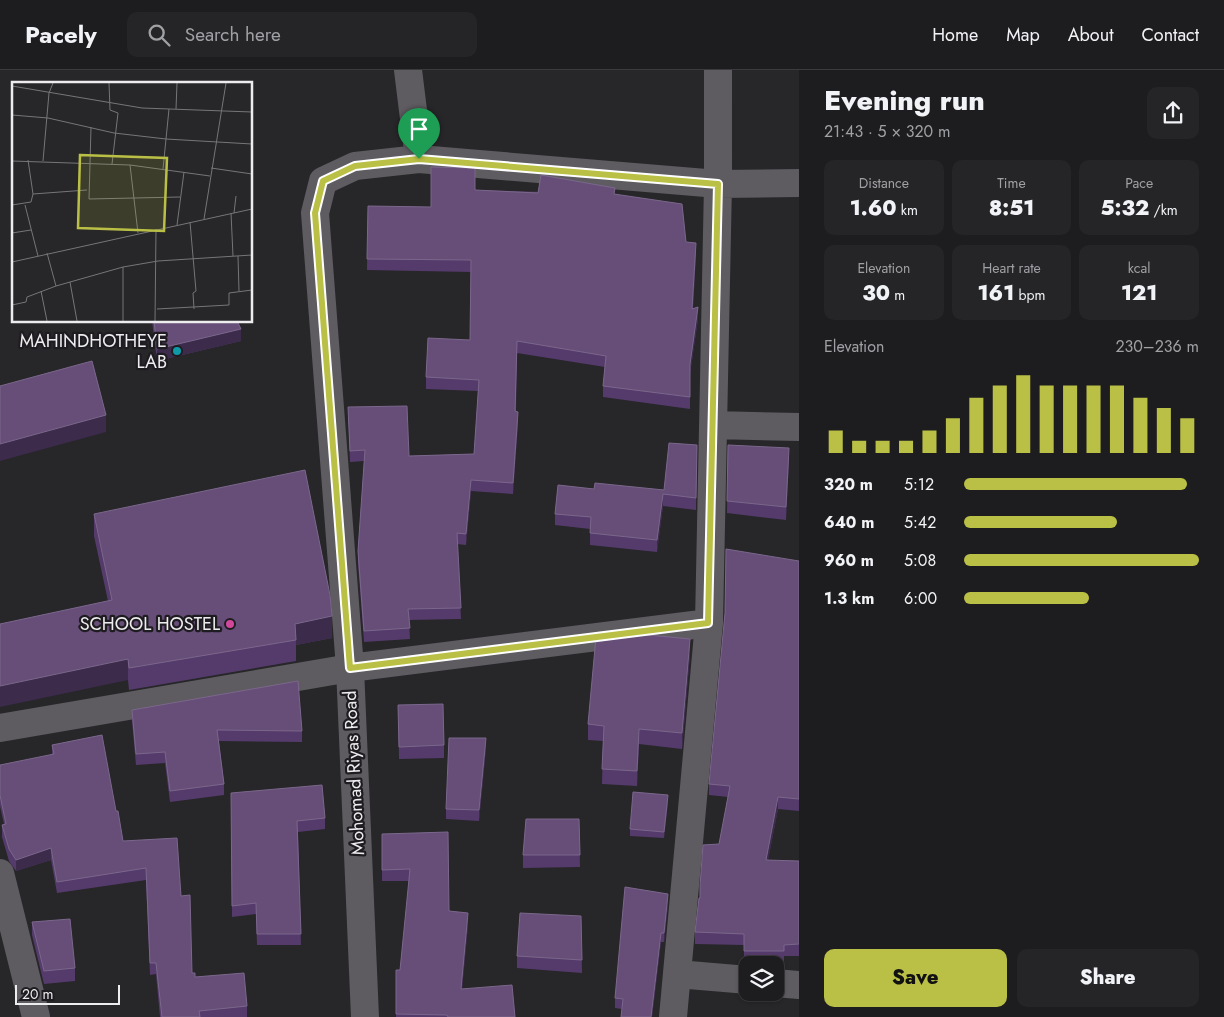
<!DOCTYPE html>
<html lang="en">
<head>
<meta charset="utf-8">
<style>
  body { margin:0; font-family:Jost,sans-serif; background:#252528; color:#f1f3f6; height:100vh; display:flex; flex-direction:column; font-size:19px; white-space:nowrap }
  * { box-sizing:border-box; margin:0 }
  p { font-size:16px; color:#a0a1a4 }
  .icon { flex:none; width:28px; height:28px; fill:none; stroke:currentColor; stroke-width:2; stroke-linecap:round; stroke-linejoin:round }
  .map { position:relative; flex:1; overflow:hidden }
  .drawer { display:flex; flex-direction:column; background:#1d1c1f; width:425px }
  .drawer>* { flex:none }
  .controls { position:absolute; left:739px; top:886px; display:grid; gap:10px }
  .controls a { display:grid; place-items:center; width:45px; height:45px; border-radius:10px; background:#1d1c1f; box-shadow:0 1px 4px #0004,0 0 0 1px #3b3a3d; font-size:25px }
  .scale { position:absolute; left:15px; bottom:12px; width:105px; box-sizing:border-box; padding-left:5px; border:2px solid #edecee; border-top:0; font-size:14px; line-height:18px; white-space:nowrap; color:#edecee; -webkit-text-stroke:4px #1e1c20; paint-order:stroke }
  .pin { position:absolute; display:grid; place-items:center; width:42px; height:42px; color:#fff; margin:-51px -21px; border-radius:50% 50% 50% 0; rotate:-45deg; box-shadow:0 0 5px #0007 }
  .pin .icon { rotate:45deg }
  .round { display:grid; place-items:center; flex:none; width:52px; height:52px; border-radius:10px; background:#252528 }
  .headline { display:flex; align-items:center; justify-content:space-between; height:85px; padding:0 25px }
  h1 { font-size:28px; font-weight:800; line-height:38px }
  .stats { display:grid; grid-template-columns:repeat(3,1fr); gap:8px; height:85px; padding:5px 25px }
  .stats div { display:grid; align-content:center; border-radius:10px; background:#252528; text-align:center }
  .stats b { font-size:21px; font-weight:800 }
  .stats small { font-size:14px; font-weight:400 }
  .stats p { font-size:14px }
  .chart { height:140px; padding:10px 25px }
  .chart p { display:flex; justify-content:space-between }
  .chart svg { width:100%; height:90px; margin-top:5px; stroke:#bac045; stroke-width:6 }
  .cta { display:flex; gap:10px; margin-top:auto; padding:10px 25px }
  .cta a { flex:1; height:58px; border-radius:10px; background:#bac045; color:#111; font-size:20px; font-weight:800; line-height:58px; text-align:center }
  .cta a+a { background:#252528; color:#f1f3f6 }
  ul { padding:0 25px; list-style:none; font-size:16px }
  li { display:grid; grid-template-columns:80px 60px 1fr; align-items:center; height:38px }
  li i { height:12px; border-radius:6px; background:#bac045 }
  header { display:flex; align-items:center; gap:30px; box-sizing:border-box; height:70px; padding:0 25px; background:#1d1c1f; border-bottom:1px solid #3b3a3d }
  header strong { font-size:24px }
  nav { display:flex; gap:28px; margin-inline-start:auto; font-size:18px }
  .search { width:350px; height:45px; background:#252528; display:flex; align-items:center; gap:12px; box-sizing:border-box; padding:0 18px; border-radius:10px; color:#a0a1a4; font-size:19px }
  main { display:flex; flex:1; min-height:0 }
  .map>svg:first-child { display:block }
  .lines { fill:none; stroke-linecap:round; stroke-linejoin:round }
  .street { stroke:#5e5c61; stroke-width:28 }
  .wall { fill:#553b6b }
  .shaded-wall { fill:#3c2b4b }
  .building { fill:#664e79; stroke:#7b678b }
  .route-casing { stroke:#fff; stroke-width:10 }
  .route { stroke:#bac045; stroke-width:6 }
  .culture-dot { fill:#0f9aa8; stroke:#1e1c20; stroke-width:2 }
  .hotel-dot { fill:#d1479c; stroke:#1e1c20; stroke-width:2 }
  .labels { text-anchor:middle; stroke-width:4.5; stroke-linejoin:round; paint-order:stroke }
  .poi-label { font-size:18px; fill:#edecee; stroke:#1e1c20; text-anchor:end }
  .street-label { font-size:18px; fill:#edecee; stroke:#1e1c20 }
  .inset-road { fill:none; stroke:#767578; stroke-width:1 }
  .view { fill:#bac045; fill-opacity:0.15; stroke:#bac045; stroke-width:2.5 }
  .inset-edge { fill:none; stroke:#edecee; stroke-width:2.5 }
</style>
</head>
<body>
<header>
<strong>Pacely</strong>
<div class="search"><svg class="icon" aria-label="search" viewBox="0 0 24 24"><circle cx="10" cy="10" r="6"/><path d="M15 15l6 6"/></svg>Search here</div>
<nav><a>Home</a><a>Map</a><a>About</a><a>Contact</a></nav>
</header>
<main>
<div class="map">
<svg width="799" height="947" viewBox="0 0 799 947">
  <rect width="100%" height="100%" fill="#272629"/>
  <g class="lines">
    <!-- street -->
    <path class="street" d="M408,0l11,89
      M713,355l86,2
      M0,658l350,-60 359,-45
      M0,803l36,144
      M677,904l71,6
      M775,913l24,2
      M365,947l-15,-349 -35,-455 8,-32 32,-15 64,-7 299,25 81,-1
      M673,947l36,-394 9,-439v-114"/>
  </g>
  <!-- wall -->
  <path class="wall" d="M475,120l140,4 71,48 10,12 -3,55 5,10 -8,55v35l-87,-12v-11l2,-19 -88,-14 -1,58 2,12 -5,71 -42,-3 -5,54 -9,-1 4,75 -52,1 1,19 -46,3 -6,-79v-12l6,-90 -14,1 -2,-55 61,49 65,-2 4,-63 -52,-2v-12l44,-37 1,-68 -104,-2 1,-64 63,1z
    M152,251h85l4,20 -84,20z
    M697,375l-1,65 -33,-4 -6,46 -67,-7v-16l-35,-4v-11l39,-25 70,1z
    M728,375l61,15 -3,60 -59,-7z
    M94,444l238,124 -36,7v16l-167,29 -1,-10 -20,-79 -14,-65z
    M799,491v250l-21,-2 -10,51 31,1v95h-15v7h-40v-18l-49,-1v-12l5,-34v-12l19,-42 9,-47 -19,-2v-11z
    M690,584l-8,95 -43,-5 -2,42 -35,-2 1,-43 -15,-1v-16z
    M398,635l46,40v13l-45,1z
    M132,640l170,21v11l-83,-1 5,43v11l-54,7 -5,-39 -29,2 -4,-44z
    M52,675l64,66 7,30 58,55 11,77 3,4 52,29v11h-87l-4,-43 -6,1 -4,-95 -89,13 -6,-33 -35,11 -7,-10 -7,-24v-12l2,-1 -4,-18v-41l52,-10z
    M486,678l-7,73 -33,-2v-10z
    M231,723l94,25v11l-27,3 3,113h-44l-1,-31 -24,3z
    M668,732l-4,36 -34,-2v-7z
    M579,749l1,48 -57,1v-13z
    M382,764l67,77 19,14 -6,64 53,28h-119v-47h4l9,-89h-27z
    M668,834l-4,38h-3l-9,75h-31l1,-8 -7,-1v-10z
    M581,846l1,57 -65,-5v-12z
    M32,852l43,46v13l-31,3 -12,-49z"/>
  <!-- shaded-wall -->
  <path class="shaded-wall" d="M696,173v11l-4,66v-11z
    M698,237v12l-8,56v-11z
    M241,259v12l-84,20v-12z
    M518,342v11l-5,71v-11z
    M106,345v17l-106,29v-17z
    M789,378v12l-3,60v-13z
    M471,410v11l-5,54v-11z
    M663,424v12l-6,46v-12z
    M332,546v22l-36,7 -1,-21z
    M690,569v15l-8,95v-16z
    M128,589v21l-128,27v-21z
    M639,659v15l-2,42v-15z
    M486,668v10l-7,73v-11z
    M668,725v7l-4,36v-6z
    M778,727v12l-12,62v-11z
    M51,778v12l-35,11v-11z
    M668,824v10l-4,38v-9z
    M468,843v12l-7,76v-12z
    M661,863v9l-9,75h-1z"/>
  <!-- building -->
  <path class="building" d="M431,97l44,1v22l63,3 3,-18 74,13 -1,6 68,10 4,38 10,1 -4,66 6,-2 -8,57v33l-87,-11 3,-30 -89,-15 -2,70 3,1 -5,71 -42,-3 -5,54 -9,-1 4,75 -53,1 2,19 -46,3 -6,-80 7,-101 -15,1 -2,-44 59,-1 2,50 65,-2 5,-74 -53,-3 2,-39 42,2 1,-80 -104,-1 1,-53 63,1z
    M154,251h83l4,8 -84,20z
    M92,291l14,54 -106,29v-58z
    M669,373l28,2 -1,53 -33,-4 -6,46 -67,-7 1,-16 -36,-3 3,-29 36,4 1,-6 69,7z
    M728,375l61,3 -3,59 -59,-6z
    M305,400l25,125 2,21 -37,8 1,16 -167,28 -1,-9 -128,27v-62l112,-24 -18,-86z
    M726,479l73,12v238l-21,-2 -12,63 33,1v83l-15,1v6h-40v-17l-49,-2 4,-34h1v-12l3,-41 16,-1 11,-58 -21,-2 16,-171z
    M628,563l62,6 -8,94 -43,-4 -2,42 -35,-2 2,-43 -16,-2 8,-87z
    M298,611l4,50 -85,-1 7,54 -54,7 -5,-39 -29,2 -4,-44z
    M443,634l1,41 -45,2 -1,-42z
    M102,665l14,76h2l5,30 54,-3 4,58 9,-1 2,78h3v4l49,-4 3,33 -48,5 1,6h-38l-6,-54h-6l-4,-95 -89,14 -6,-34 -35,12 -7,-11 -7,-24 4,-1 -6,-29v-30l54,-11 -2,-9z
    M449,668h37l-7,72 -33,-1z
    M322,715l3,33 -28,3 4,113h-44l-1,-31 -24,3 -1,-113z
    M633,722l35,3 -4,37 -34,-3z
    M526,749h53l1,36h-57z
    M448,762l1,79 19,2 -7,76 51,-4 3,32h-67l-1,-2 -51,-1v-44h4l10,-101 -28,1v-36z
    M625,817l43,7 -4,39h-3l-10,84h-30l2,-18 -8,-1z
    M520,843l61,3 1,44 -65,-4z
    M70,849l5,49 -31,3 -12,-49z"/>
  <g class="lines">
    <defs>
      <path id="route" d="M419,89l299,25 -10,439 -358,45 -35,-455 8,-32 32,-15z"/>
    </defs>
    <!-- route casing -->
    <use href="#route" class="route-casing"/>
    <!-- route -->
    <use href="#route" class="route"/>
  </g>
  <!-- markers -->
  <circle class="culture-dot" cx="177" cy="281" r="5"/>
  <circle class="hotel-dot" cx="230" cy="554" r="5"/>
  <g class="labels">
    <!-- poi labels -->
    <g class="poi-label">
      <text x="167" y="277">MAHINDHOTHEYE<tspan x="167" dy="21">LAB</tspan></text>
      <text x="220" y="560">SCHOOL HOSTEL</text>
    </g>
    <!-- street labels -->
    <g class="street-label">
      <text transform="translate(354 703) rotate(-93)" y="6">Mohomad Riyas Road</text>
    </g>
  </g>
  <!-- overview -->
  <g transform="translate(12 12)">
    <rect width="240" height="240" fill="#272629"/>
    <path class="inset-road" d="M97,1l1,27 8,3 -6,51M0,4l130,22 110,4M164,27l1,-26M0,33l36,3 66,15 52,6 86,5M79,45l-2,72 91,-2M0,79l118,4 80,11M31,79l6,-68 4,-10M118,83l8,68M199,86l41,6M151,87l6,-60M21,112l54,-4M0,123l19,-3 2,-8 -5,-34M13,123l13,51M240,127v-20M219,131l2,43M222,131l2,-17M192,137l22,-136M178,140l6,69 -3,2 1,16M165,143l7,-53M0,151l19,-3M35,171l9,33M226,174l1,35M0,180l240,-53M111,185v54M58,200l7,39M29,209l6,30M0,223l14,-3 1,-5 29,-11 67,-19 35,-6 94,-6M145,227l72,-4v-12l23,-3M143,239l1,-92"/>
    <path class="view" d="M68,73l87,3 -3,73 -86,-3z"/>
    <rect width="240" height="240" class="inset-edge"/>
  </g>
</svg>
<div class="controls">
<a><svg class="icon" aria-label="layers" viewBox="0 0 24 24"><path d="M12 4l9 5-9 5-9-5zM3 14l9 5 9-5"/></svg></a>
</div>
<div class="scale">20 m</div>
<div class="pin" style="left:419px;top:89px;background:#1e9e55"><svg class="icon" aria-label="arrive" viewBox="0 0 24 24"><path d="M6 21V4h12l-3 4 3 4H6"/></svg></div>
</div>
<section class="drawer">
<div class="headline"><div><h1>Evening run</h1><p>21:43 · 5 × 320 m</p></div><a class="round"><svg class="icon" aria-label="share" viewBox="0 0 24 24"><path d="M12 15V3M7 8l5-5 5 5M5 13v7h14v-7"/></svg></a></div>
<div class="stats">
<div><p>Distance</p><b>1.60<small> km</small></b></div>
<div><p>Time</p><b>8:51</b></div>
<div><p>Pace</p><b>5:32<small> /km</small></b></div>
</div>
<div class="stats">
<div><p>Elevation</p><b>30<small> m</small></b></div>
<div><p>Heart rate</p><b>161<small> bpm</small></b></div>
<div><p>kcal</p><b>121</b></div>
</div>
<div class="chart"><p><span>Elevation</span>230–236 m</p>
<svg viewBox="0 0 160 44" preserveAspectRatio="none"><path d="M5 44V33M15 44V38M25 44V38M35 44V38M45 44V33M55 44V27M65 44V17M75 44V11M85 44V6M95 44V11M105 44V11M115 44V11M125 44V11M135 44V17M145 44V22M155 44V27"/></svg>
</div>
<ul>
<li><b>320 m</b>5:12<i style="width:95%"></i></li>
<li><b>640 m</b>5:42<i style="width:65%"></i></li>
<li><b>960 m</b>5:08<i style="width:100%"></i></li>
<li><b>1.3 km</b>6:00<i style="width:53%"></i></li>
</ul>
<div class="cta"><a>Save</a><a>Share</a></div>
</section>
</main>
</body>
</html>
